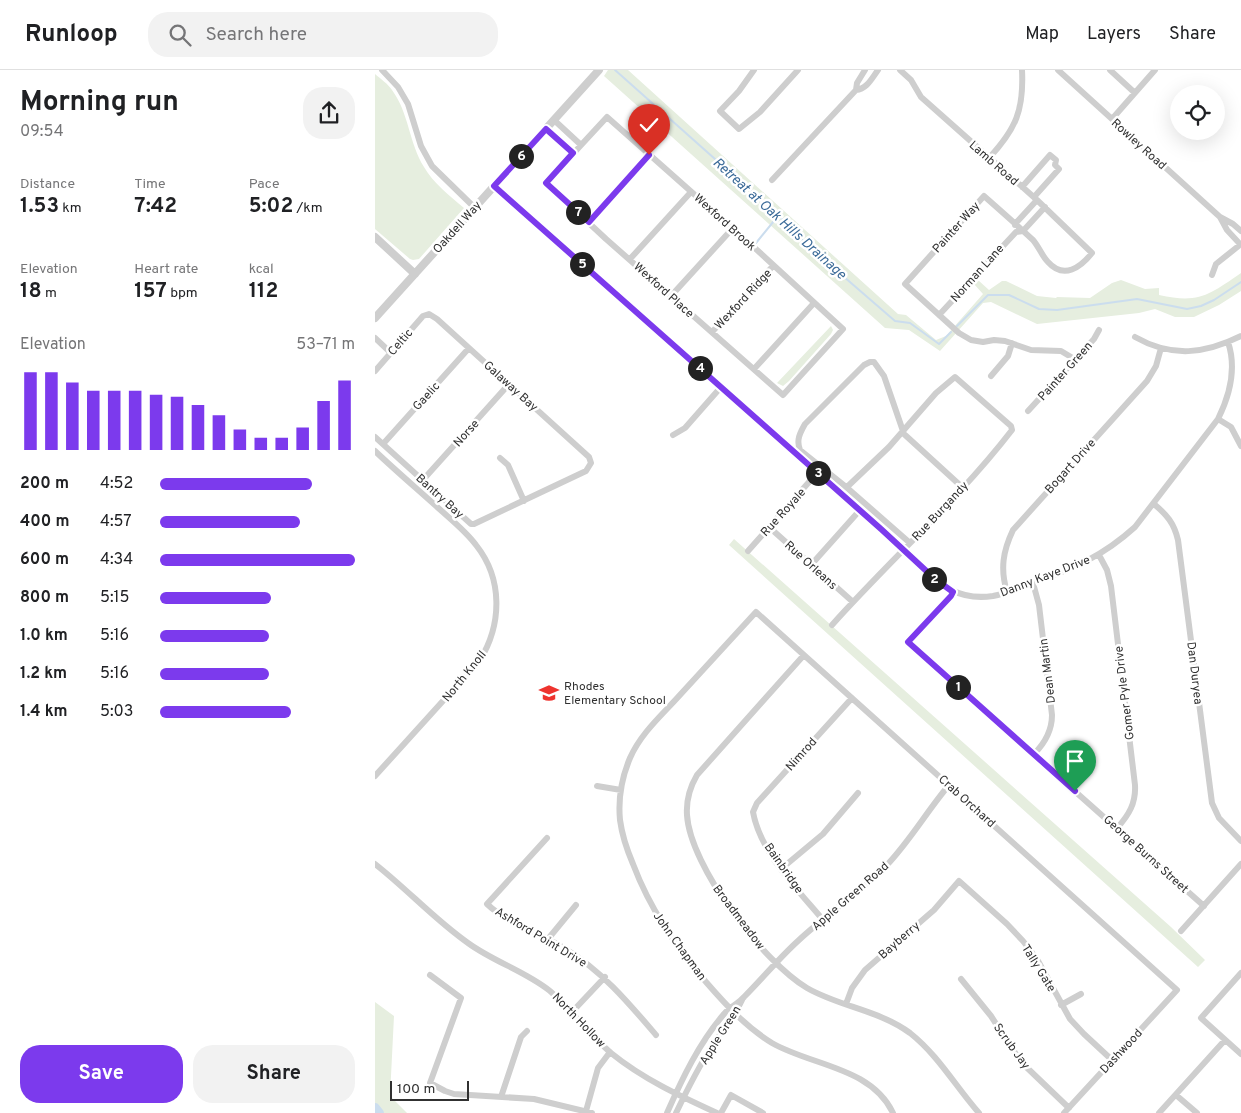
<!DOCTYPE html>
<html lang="en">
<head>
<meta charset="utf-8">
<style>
  body { margin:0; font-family:Overpass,sans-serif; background:#f2f2f2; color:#202124; height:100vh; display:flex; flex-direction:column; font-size:19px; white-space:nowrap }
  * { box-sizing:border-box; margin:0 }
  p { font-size:16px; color:#757577 }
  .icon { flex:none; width:28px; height:28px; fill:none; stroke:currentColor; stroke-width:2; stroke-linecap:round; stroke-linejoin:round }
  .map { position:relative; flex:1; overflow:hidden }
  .details { display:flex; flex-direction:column; background:#fff; width:375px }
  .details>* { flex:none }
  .tools { position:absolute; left:795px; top:15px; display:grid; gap:10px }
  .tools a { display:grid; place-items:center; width:55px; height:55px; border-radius:50%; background:#fff; box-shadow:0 5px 20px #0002; font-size:25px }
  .scale { position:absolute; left:15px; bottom:12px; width:79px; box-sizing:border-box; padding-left:5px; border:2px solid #313131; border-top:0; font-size:14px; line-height:18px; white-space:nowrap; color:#313131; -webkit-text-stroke:4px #fff; paint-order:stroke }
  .pin { position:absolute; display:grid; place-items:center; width:42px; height:42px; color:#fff; margin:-51px -21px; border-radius:50% 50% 50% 0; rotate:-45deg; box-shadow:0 0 5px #0007 }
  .pin .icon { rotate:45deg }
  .km { position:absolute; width:25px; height:25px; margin:-12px; border-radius:50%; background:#222; color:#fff; font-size:14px; line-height:25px; text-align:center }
  .round { display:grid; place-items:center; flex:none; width:52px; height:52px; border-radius:20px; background:#f2f2f2 }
  .overview { display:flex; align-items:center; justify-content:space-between; height:85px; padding:0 20px }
  h1 { font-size:28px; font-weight:700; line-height:38px }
  .metrics { display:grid; grid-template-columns:repeat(3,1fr); gap:8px; height:85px; padding:5px 20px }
  .metrics div { display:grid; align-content:center }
  .metrics b { font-size:21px; font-weight:700 }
  .metrics small { font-size:14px; font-weight:400 }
  .metrics p { font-size:14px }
  .chart { height:140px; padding:10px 20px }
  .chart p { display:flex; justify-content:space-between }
  .chart svg { width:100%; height:90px; margin-top:5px; stroke:#7c3aed; stroke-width:6 }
  .cta { display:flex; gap:10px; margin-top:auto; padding:10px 20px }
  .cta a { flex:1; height:58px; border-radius:20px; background:#7c3aed; color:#fff; font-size:20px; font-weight:700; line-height:58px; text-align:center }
  .cta a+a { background:#f2f2f2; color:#202124 }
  ul { padding:0 20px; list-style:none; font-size:16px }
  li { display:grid; grid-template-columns:80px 60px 1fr; align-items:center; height:38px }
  li i { height:12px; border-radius:6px; background:#7c3aed }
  header { display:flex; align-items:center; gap:30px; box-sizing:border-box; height:70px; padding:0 25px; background:#fff; border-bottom:1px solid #e0e0e0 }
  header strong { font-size:24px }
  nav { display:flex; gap:28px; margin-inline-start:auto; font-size:18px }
  .search { width:350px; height:45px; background:#f2f2f2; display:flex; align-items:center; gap:12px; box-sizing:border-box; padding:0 18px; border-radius:20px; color:#757577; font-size:19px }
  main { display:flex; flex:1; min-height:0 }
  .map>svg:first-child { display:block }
  .green { fill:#e6eedf }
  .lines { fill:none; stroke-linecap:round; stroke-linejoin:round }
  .stream { stroke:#cbddee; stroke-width:2 }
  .river { stroke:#cbddee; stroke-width:10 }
  .minor { stroke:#cecece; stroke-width:6 }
  .tertiary { stroke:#cecece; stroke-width:8 }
  .route-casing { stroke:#fff; stroke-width:10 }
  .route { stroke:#7c3aed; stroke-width:6 }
  .labels { text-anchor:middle; stroke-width:5; stroke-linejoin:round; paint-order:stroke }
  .street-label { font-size:12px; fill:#313131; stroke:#fff }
  .poi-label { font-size:12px; fill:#313131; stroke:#fff; text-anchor:start }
  .water-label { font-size:14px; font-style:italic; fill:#3a6a98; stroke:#fff }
</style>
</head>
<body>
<header>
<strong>Runloop</strong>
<div class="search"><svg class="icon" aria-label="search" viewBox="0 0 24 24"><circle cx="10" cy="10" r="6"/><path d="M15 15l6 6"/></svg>Search here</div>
<nav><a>Map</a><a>Layers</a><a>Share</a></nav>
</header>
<main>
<section class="details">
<div class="overview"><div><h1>Morning run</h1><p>09:54</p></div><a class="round"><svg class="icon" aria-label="share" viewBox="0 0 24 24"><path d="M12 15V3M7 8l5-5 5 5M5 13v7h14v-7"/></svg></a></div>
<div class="metrics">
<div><p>Distance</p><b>1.53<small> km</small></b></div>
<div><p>Time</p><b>7:42</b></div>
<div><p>Pace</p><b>5:02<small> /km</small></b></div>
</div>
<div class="metrics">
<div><p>Elevation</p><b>18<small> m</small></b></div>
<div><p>Heart rate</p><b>157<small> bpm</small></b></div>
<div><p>kcal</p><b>112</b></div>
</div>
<div class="chart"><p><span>Elevation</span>53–71 m</p>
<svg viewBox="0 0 160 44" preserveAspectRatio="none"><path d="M5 44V6M15 44V6M25 44V11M35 44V15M45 44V15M55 44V15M65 44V17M75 44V18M85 44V22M95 44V27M105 44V34M115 44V38M125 44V38M135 44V33M145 44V20M155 44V10"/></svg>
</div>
<ul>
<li><b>200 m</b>4:52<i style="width:78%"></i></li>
<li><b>400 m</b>4:57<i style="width:72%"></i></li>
<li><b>600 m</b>4:34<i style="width:100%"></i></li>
<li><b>800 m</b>5:15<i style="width:57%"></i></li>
<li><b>1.0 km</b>5:16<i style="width:56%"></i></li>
<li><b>1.2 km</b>5:16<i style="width:56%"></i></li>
<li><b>1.4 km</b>5:03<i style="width:67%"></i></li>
</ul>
<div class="cta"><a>Save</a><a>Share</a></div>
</section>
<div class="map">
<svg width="866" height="1043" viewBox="0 0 866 1043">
  <rect width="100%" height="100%" fill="#fff"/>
  <!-- green -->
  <path class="green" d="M233,0h20l270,244 8,1 30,25 10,-4 37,-42 -9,-10 4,-4 11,10 13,-9h4l31,15 19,2 1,-1 33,1 22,-15 9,-3 24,9 14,-1v7c40,9 50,0 82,-22v18l-22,14 -25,12h-19l-20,-8 -16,4 -102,11 -46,-22 -8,1 -43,48 -31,-21 -24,-2 -281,-252z
    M0,4c6,5 13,10 17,16 17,23 17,53 32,77 9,16 26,29 40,41l-45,51 -6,1 -3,-1 -35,-30z
    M456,256l2,4 -2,4 -42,47 -6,5 -6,-3z
    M359,469l437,388 34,33 -7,7 -469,-422z
    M0,932l19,14 -4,80 17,17h-32z"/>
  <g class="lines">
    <!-- stream -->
    <path class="stream" d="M240,0l164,146 27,28 89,77 15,2 29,21 12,-12
      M381,173l22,-27
      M582,256l31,-31h21l30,14 18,1 80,-11 50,10 14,-3 13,-6 27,-18"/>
    <!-- river -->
    <path class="river" d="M0,1038l4,5"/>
    <!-- minor -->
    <path class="minor" d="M7,0l16,17 10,17 13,42 11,20 43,42
      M379,0l-15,21 -19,20 19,18 21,-17 38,-42
      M490,0l-8,13 -1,7c11,-1 16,-12 22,-20
      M525,0l11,10 10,17 116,103 55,53c-11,14 -28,27 -44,9 -6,-6 -9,-15 -15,-22 -16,-15 -32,-29 -49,-44l-79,88 54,49 12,7 12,2 11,-2 11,1 26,9 30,1 15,9
      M683,0l162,147 13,7 8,7
      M735,0l25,23
      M232,47l150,133 86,79 -60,66 -177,-156 -60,-56z
      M737,49l43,-49
      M179,50l27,25
      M171,59l27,24
      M614,88c27,-29 35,-48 33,-88
      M397,110l84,-90
      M119,116l387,343c12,11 25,23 37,35 23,21 40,37 75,32 14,-3 27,-9 40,-13 41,-15 69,-26 102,-56l83,-108c12,-24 19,-50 10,-77
      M647,117l28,-32 6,5 -1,5 4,4 -25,28
      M845,147l7,13 13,14
      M213,152l61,-67
      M640,155v-1l22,-24
      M255,189l61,-67
      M837,205l4,-11 25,-20
      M296,226l61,-67
      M564,245l77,-83 7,-1 22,-24
      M337,262l61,-66
      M760,267c37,21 70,17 106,-1
      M0,268l16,15
      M379,299l60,-66
      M0,301l48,-55 6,-2 8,5 152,138 2,6 -5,8 -112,53h-3l-96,-87
      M616,306l17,-20 4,-13
      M653,341l66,-72 5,-9
      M843,349l13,8 10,19
      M298,365l12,-7 36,-41
      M8,374l86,-96
      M0,381c20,19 40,36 60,54 14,13 30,25 41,40 27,34 26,79 4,115l-105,116
      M125,388l8,7 16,36
      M47,411l87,-97
      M779,434c13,11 20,19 24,36l34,263 7,15 22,23
      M394,457l84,75
      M535,473l-65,-57 -45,-36c-4,-10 0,-17 5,-26l59,-59 6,-3h4l10,14 20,58 58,53
      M373,481l69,-78
      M724,485l8,15 4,16 24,199c1,18 -6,30 -18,43
      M436,495l49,-55
      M658,513l6,22 13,110c0,16 -7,28 -18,39
      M578,522l-2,4 -43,47 296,263
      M632,522c-7,-23 -4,-41 6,-62l134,-149 9,-15 5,-18
      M457,555c59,-66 126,-125 180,-195l-1,-4 -56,-49 -19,16 -47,54 -42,40
      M429,585l-107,120c-7,12 -11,25 -10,40 3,51 76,147 120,173 33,19 72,22 103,45 28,22 46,54 69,80
      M222,716l24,4
      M172,768l-60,66c21,20 52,28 77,44 38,23 64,54 92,87
      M0,794c32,25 60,56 93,79 26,19 57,28 82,48 22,19 39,43 61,62 32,26 69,43 106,60
      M406,799l42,-35 35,-41
      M448,850c-25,-30 -63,-68 -70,-108l4,-9 95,-105
      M806,861l60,-67
      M173,869l28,-34
      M866,903l-40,45 40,36
      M55,905l31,23 -31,85 15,8 9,3 80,5 58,14
      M586,909l30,37 30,46 48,46
      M471,934l6,-16 13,-18 69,-60 25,-29 48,43 16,17 14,18 33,60 14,15 28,26
      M686,935l20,-11
      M197,942l33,-35
      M801,1025l21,18
      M126,1027l20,-60 6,-6
      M211,1041l12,-43 12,-16
      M292,1043c15,-34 32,-70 57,-99 5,-7 14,-10 20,-17 19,-19 35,-39 55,-57 28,-26 60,-47 87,-74 24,-25 41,-55 63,-81
      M301,1043c11,-23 22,-45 36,-67 10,-15 22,-29 30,-46
      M346,1043l10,-18 32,18
      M518,1043c-22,-46 -81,-47 -121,-70 -26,-16 -46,-38 -66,-61 -31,-37 -56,-73 -73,-118 -6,-14 -11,-29 -13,-44 -2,-21 2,-43 10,-62 11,-25 32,-43 49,-62 26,-28 51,-56 77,-84l421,378 -113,123
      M784,1043l66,-73"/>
    <!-- tertiary -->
    <path class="tertiary" d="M0,167l40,37
      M0,248l224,-248"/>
  </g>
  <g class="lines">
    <defs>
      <path id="route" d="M274,85l-60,67 -43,-39 27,-30 -27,-24 -52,57 387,343 54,50 18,13 -2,4 -43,46 167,149"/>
    </defs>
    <!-- route casing -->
    <use href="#route" class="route-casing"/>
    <!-- route -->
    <use href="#route" class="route"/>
  </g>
  <!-- icons -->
  <defs>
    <symbol id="school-bare" viewBox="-9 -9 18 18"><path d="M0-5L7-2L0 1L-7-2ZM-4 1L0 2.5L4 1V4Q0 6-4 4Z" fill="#ee332e" stroke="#fff" stroke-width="2.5" paint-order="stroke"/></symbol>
  </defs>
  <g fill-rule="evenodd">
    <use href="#school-bare" x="160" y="609" width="28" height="28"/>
  </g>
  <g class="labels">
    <!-- street labels -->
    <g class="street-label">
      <text transform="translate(764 74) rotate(42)" y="4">Rowley Road</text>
      <text transform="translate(619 93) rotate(41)" y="4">Lamb Road</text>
      <text transform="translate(350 152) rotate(42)" y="4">Wexford Brook</text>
      <text transform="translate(82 157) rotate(-48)" y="4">Oakdell Way</text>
      <text transform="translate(581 157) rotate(-48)" y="4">Painter Way</text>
      <text transform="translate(602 203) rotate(-48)" y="4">Norman Lane</text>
      <text transform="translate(289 220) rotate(42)" y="4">Wexford Place</text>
      <text transform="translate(368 229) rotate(-47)" y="4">Wexford Ridge</text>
      <text transform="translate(25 272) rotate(-49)" y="4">Celtic</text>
      <text transform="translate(690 301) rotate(-48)" y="4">Painter Green</text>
      <text transform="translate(136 316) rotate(42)" y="4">Galaway Bay</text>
      <text transform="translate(51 326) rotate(-48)" y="4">Gaelic</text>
      <text transform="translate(91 363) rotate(-48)" y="4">Norse</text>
      <text transform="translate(695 396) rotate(-48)" y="4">Bogart Drive</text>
      <text transform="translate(65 426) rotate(42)" y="4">Bantry Bay</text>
      <text transform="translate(565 441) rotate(-47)" y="4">Rue Burgandy</text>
      <text transform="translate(408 442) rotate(-48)" y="4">Rue Royale</text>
      <text transform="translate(436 495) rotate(42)" y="4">Rue Orleans</text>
      <text transform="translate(670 506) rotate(-21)" y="4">Danny Kaye Drive</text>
      <text transform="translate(672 601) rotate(-97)" y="4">Dean Martin</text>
      <text transform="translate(820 603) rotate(83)" y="4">Dan Duryea</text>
      <text transform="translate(89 606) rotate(-51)" y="4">North Knoll</text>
      <text transform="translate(749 623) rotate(-97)" y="4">Gomer Pyle Drive</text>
      <text transform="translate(426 684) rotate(-48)" y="4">Nimrod</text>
      <text transform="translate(592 731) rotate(42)" y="4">Crab Orchard</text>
      <text transform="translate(771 784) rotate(42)" y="4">George Burns Street</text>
      <text transform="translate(409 798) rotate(55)" y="4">Bainbridge</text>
      <text transform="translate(475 826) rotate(-41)" y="4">Apple Green Road</text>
      <text transform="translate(364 847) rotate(53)" y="4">Broadmeadow</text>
      <text transform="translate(166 867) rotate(31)" y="4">Ashford Point Drive</text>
      <text transform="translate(524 870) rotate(-41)" y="4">Bayberry</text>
      <text transform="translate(305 876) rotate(54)" y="4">John Chapman</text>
      <text transform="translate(664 898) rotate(58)" y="4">Tally Gate</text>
      <text transform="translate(204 950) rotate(46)" y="4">North Hollow</text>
      <text transform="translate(345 965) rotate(-58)" y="4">Apple Green</text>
      <text transform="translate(637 976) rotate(54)" y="4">Scrub Jay</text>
      <text transform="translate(746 981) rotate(-47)" y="4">Dashwood</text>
    </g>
    <!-- poi labels -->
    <g class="poi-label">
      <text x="189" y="620">Rhodes<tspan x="189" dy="14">Elementary School</tspan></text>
    </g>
    <!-- water labels -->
    <g class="water-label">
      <text transform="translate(405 148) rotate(42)" y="5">Retreat at Oak Hills Drainage</text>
    </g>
  </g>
</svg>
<div class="tools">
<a><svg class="icon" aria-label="locate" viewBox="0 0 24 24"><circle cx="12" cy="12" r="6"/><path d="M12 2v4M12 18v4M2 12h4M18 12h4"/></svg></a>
</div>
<div class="scale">100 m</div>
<div class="pin" style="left:700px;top:721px;background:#1e9e55"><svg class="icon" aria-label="arrive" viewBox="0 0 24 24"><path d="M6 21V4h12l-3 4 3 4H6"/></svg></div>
<div class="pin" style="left:274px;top:85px;background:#d93025"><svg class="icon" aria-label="check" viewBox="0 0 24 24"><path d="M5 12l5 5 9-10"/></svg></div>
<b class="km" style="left:583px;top:617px">1</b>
<b class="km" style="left:559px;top:509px">2</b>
<b class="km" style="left:443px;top:403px">3</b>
<b class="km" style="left:325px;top:298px">4</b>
<b class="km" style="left:207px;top:194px">5</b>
<b class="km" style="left:146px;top:86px">6</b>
<b class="km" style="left:203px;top:142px">7</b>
</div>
</main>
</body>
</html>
